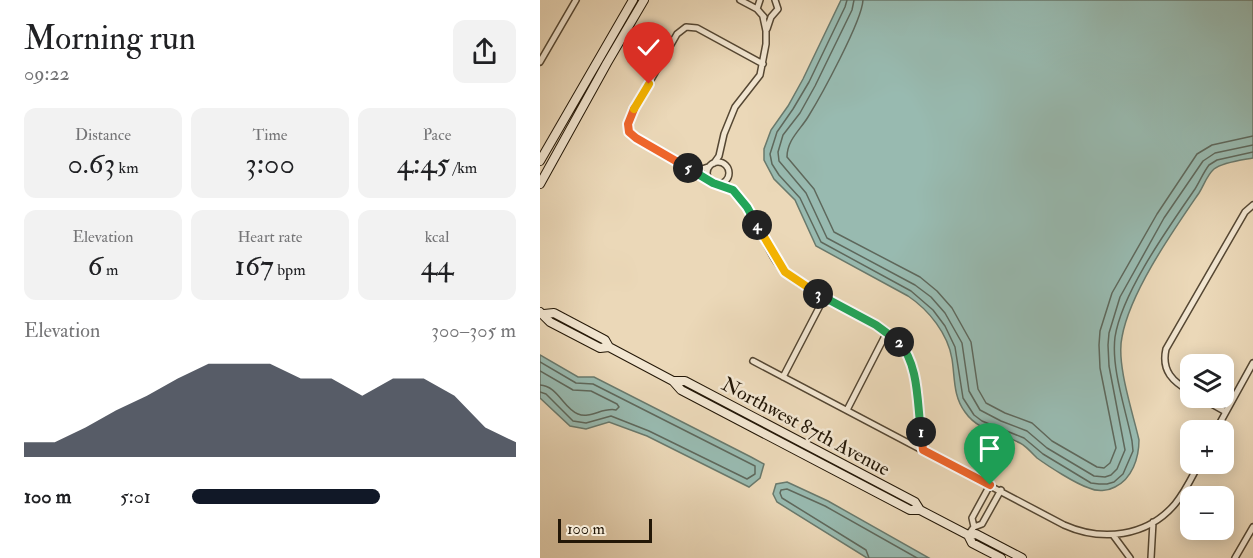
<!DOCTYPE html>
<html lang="en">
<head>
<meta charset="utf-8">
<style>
  body { margin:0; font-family:"IM FELL Double Pica",serif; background:#f2f2f2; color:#202124; height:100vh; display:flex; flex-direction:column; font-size:22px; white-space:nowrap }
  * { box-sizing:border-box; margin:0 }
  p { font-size:20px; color:#757577 }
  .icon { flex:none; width:33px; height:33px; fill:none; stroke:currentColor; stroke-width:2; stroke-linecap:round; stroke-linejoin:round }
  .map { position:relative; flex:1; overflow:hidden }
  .side { display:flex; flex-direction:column; background:#fff; width:540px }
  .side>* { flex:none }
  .buttons { position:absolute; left:640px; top:354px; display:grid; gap:12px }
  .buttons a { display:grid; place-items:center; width:54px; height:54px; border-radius:12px; background:#fff; box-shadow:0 3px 15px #0003; font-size:30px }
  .scale { position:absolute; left:18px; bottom:15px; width:94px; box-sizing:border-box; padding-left:6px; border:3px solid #231707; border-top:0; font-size:16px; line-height:21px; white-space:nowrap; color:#231707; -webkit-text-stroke:4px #f2e6d1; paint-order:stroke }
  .pin { position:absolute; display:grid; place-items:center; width:51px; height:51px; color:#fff; margin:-62px -26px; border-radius:50% 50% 50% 0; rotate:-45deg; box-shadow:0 0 6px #0007 }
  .pin .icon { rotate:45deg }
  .km { position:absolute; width:30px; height:30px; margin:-15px; border-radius:50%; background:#222; color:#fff; font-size:16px; line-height:30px; text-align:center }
  .round { display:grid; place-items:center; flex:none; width:63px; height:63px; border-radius:12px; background:#f2f2f2 }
  .head { display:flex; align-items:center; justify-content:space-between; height:102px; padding:0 24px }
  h1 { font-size:33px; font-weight:600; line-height:45px }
  .figures { display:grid; grid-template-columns:repeat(3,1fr); gap:9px; height:102px; padding:6px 24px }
  .figures div { display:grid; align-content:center; border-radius:12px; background:#f2f2f2; text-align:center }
  .figures b { font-size:30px; font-weight:600 }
  .figures small { font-size:16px; font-weight:400 }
  .figures p { font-size:16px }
  .chart { height:168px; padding:12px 24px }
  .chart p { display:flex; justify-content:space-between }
  .chart svg { width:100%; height:108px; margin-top:6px; fill:#111827; opacity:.7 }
  ul { padding:0 24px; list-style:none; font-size:20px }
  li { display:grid; grid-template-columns:96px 72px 1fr; align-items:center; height:45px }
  li i { height:15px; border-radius:8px; background:#111827 }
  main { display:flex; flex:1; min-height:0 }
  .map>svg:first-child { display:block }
  .water { fill:#98bab0; stroke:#69796c; stroke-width:1.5 }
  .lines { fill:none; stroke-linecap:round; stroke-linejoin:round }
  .shore { stroke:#5e685c; stroke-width:1.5 }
  .street-casing { stroke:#554733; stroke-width:8 }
  .secondary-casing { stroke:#231707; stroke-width:10 }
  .street { stroke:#f2e6d1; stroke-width:5 }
  .secondary { stroke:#f2e6d1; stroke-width:8 }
  .split-1-casing { stroke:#fff; stroke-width:12 }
  .split-2-casing { stroke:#fff; stroke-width:12 }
  .split-3-casing { stroke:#fff; stroke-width:12 }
  .split-4-casing { stroke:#fff; stroke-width:12 }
  .split-5-casing { stroke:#fff; stroke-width:12 }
  .split-6-casing { stroke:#fff; stroke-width:12 }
  .split-7-casing { stroke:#fff; stroke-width:12 }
  .split-1 { stroke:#f0652b; stroke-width:8 }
  .split-2 { stroke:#22a559; stroke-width:8 }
  .split-3 { stroke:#22a559; stroke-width:8 }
  .split-4 { stroke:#f5b400; stroke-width:8 }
  .split-5 { stroke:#22a559; stroke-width:8 }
  .split-6 { stroke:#f0652b; stroke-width:8 }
  .split-7 { stroke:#f5b400; stroke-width:8 }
  .labels { text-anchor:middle; stroke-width:5; stroke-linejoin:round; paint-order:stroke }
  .street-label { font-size:20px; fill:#231707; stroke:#f2e6d1 }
</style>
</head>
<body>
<main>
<section class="side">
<div class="head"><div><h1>Morning run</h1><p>09:22</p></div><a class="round"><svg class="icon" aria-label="share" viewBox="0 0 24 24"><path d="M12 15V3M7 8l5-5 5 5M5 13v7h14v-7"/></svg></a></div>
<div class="figures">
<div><p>Distance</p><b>0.63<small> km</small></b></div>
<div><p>Time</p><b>3:00</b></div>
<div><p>Pace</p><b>4:45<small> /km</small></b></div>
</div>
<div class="figures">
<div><p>Elevation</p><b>6<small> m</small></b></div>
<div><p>Heart rate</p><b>167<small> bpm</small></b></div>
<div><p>kcal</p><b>44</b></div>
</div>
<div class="chart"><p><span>Elevation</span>300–305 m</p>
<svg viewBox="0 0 160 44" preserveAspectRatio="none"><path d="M0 44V38L10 38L20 32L30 25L40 19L50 12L60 6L70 6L80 6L90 12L100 12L110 19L120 12L130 12L140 19L150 32L160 38V44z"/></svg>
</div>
<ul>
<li><b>100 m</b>5:01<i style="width:58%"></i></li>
</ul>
</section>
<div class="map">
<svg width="713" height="558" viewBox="0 0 713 558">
  <rect width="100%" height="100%" fill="#ebd8b8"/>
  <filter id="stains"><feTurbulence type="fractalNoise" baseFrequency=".00333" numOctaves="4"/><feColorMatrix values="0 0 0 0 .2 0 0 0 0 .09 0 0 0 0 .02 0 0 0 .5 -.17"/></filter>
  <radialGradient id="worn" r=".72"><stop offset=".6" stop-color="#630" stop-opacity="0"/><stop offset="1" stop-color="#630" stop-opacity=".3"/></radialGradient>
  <!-- water -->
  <path class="water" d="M301,0h412v158c-11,2 -30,4 -39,11 -7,6 -10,16 -15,24 -26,38 -69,99 -77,144 -6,27 11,76 17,103 0,18 -7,39 -24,47 -7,4 -18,5 -26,1 -13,-4 -41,-22 -52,-30 -5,-5 -11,-12 -17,-15 -19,-10 -42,-12 -55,-31 -12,-16 -10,-34 -13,-53 -4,-25 -23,-49 -44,-63l-92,-50 -21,-46 -21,-21 -10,-19v-11l7,-19 17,-24 15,-27z
    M0,355l38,22h16l157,80 13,7 -4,14 -11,9 -102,-51 -38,-14 -23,7 -16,-3 -30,-28z
    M247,482l41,19 101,57h-62l-90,-56 -4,-8 3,-10z"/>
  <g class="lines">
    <!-- shore -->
    <path class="shore" d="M307,0l-2,7 -36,75 -16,27 -16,23 -7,22 2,10 7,11 21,23 21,44 90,49 22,19 12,16 10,21 8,51 11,17 8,6 42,17 19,16 48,29 8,1h8l7,-2 9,-8 10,-23 -1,-10c-6,-31 -21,-72 -17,-104 7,-45 54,-110 80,-148 5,-8 8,-16 14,-24l8,-5 36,-8
      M314,0l-2,10 -37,76 -15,27 -17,22 -5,17 1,9 27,32 21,45 88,47 16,12 14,16 17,30 7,48 11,19 21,11 26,10 20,17 47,28 11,1 6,-2 6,-6 8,-19 -16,-84 -1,-21 1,-12 11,-36 44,-79 39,-57 12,-8 38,-8
      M323,0c-1,21 -42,96 -55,117 -8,13 -21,23 -21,40l27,32 20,43 86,45 17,14 15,17 19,34 7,47 8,14 19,10 27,10 20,18 45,26 7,1 6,-5 6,-15 -16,-80 -1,-23 1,-14 12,-38 45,-79 40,-60 15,-9 41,-9
      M0,362l36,21 17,1 162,82v8l-8,5 -98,-48 -38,-15 -25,7 -13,-2 -27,-27 -6,-2
      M0,371l33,19 18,1 26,13 2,3 -3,3c-13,-3 -26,9 -38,4 -15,-6 -20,-28 -38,-29
      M329,558l-3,-8 -84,-52 -2,-5 1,-3 6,-1 38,17 92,52"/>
    <defs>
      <path id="street" d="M200,0l17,9
        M220,0l-3,9 7,8
        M227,29l4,-12 7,-8 -3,-9
        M0,62l36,-62
        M167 173a11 11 0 1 1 22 0a11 11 0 1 1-22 0Z
        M174,163l5,-7 5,-22 11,-27 25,-32 6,-31v-13l-3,-14
        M150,168l9,2 9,-3
        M170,181l-74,-43 -7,-6 -1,-12 49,-86 9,-7 11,1 66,36
        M180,184c38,15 40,66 67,90 32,29 97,42 119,77 12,20 14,75 17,99
        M213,361l311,164c38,17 83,12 111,-21 10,-12 17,-27 24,-40
        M243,377l41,-79
        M651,392c-18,-10 -30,-21 -25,-43l79,-137 8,-7
        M661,398l25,14
        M307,410l40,-78
        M676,430l37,-67
        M434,527l-2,-9 18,-33
        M428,535l6,-8 8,-3 19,-34
        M573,535l17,23
        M611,558l2,-36
        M695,558l18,-31"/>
      <path id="secondary" d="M0,161l93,-161
        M0,184l67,-121 37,-63
        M0,312l10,10 50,26 9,-1 64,34 8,9 229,120h10l48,25 8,-1 46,24
        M4,314l10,-1 51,27 4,7
        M133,381h12l230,121 5,8
        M428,535l4,8 29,15"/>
    </defs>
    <!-- street casing -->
    <use href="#street" class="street-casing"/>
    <!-- secondary casing -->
    <use href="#secondary" class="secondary-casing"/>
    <!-- street -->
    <use href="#street" class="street"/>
    <!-- secondary -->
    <use href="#secondary" class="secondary"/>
  </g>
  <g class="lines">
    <defs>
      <path id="split-1" d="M381,432l2,18 67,35"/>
      <path id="split-2" d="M359,342c20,23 18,60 22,90"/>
      <path id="split-3" d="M278,294l58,31 23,17"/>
      <path id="split-4" d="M217,225l28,47 33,22"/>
      <path id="split-5" d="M148,168l25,15 20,7 14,17 10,18"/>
      <path id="split-6" d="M94,109l-6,15 1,8 7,6 52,30"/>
      <path id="split-7" d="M94,109l15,-25"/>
    </defs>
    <!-- split-1 casing -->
    <use href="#split-1" class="split-1-casing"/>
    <!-- split-2 casing -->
    <use href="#split-2" class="split-2-casing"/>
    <!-- split-3 casing -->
    <use href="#split-3" class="split-3-casing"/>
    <!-- split-4 casing -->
    <use href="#split-4" class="split-4-casing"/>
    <!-- split-5 casing -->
    <use href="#split-5" class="split-5-casing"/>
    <!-- split-6 casing -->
    <use href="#split-6" class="split-6-casing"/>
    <!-- split-7 casing -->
    <use href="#split-7" class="split-7-casing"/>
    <!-- split-1 -->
    <use href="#split-1" class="split-1"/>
    <!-- split-2 -->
    <use href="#split-2" class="split-2"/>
    <!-- split-3 -->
    <use href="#split-3" class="split-3"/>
    <!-- split-4 -->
    <use href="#split-4" class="split-4"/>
    <!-- split-5 -->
    <use href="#split-5" class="split-5"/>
    <!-- split-6 -->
    <use href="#split-6" class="split-6"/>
    <!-- split-7 -->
    <use href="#split-7" class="split-7"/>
  </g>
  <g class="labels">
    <!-- street labels -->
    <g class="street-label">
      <text transform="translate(266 426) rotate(28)" y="7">Northwest 87th Avenue</text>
    </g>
  </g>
  <rect width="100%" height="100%" filter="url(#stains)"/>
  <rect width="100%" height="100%" fill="url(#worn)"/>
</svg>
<div class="buttons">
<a><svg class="icon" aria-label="layers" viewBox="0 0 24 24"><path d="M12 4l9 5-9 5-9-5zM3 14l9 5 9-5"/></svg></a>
<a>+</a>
<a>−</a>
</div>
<div class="scale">100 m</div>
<div class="pin" style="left:450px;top:485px;background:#1e9e55"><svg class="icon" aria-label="arrive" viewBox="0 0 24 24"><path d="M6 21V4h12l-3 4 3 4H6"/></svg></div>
<div class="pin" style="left:109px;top:84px;background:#d93025"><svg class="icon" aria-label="check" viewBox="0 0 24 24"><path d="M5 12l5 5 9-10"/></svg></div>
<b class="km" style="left:381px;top:432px">1</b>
<b class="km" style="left:359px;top:342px">2</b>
<b class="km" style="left:278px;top:294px">3</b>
<b class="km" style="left:217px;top:225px">4</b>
<b class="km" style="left:148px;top:168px">5</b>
</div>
</main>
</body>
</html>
